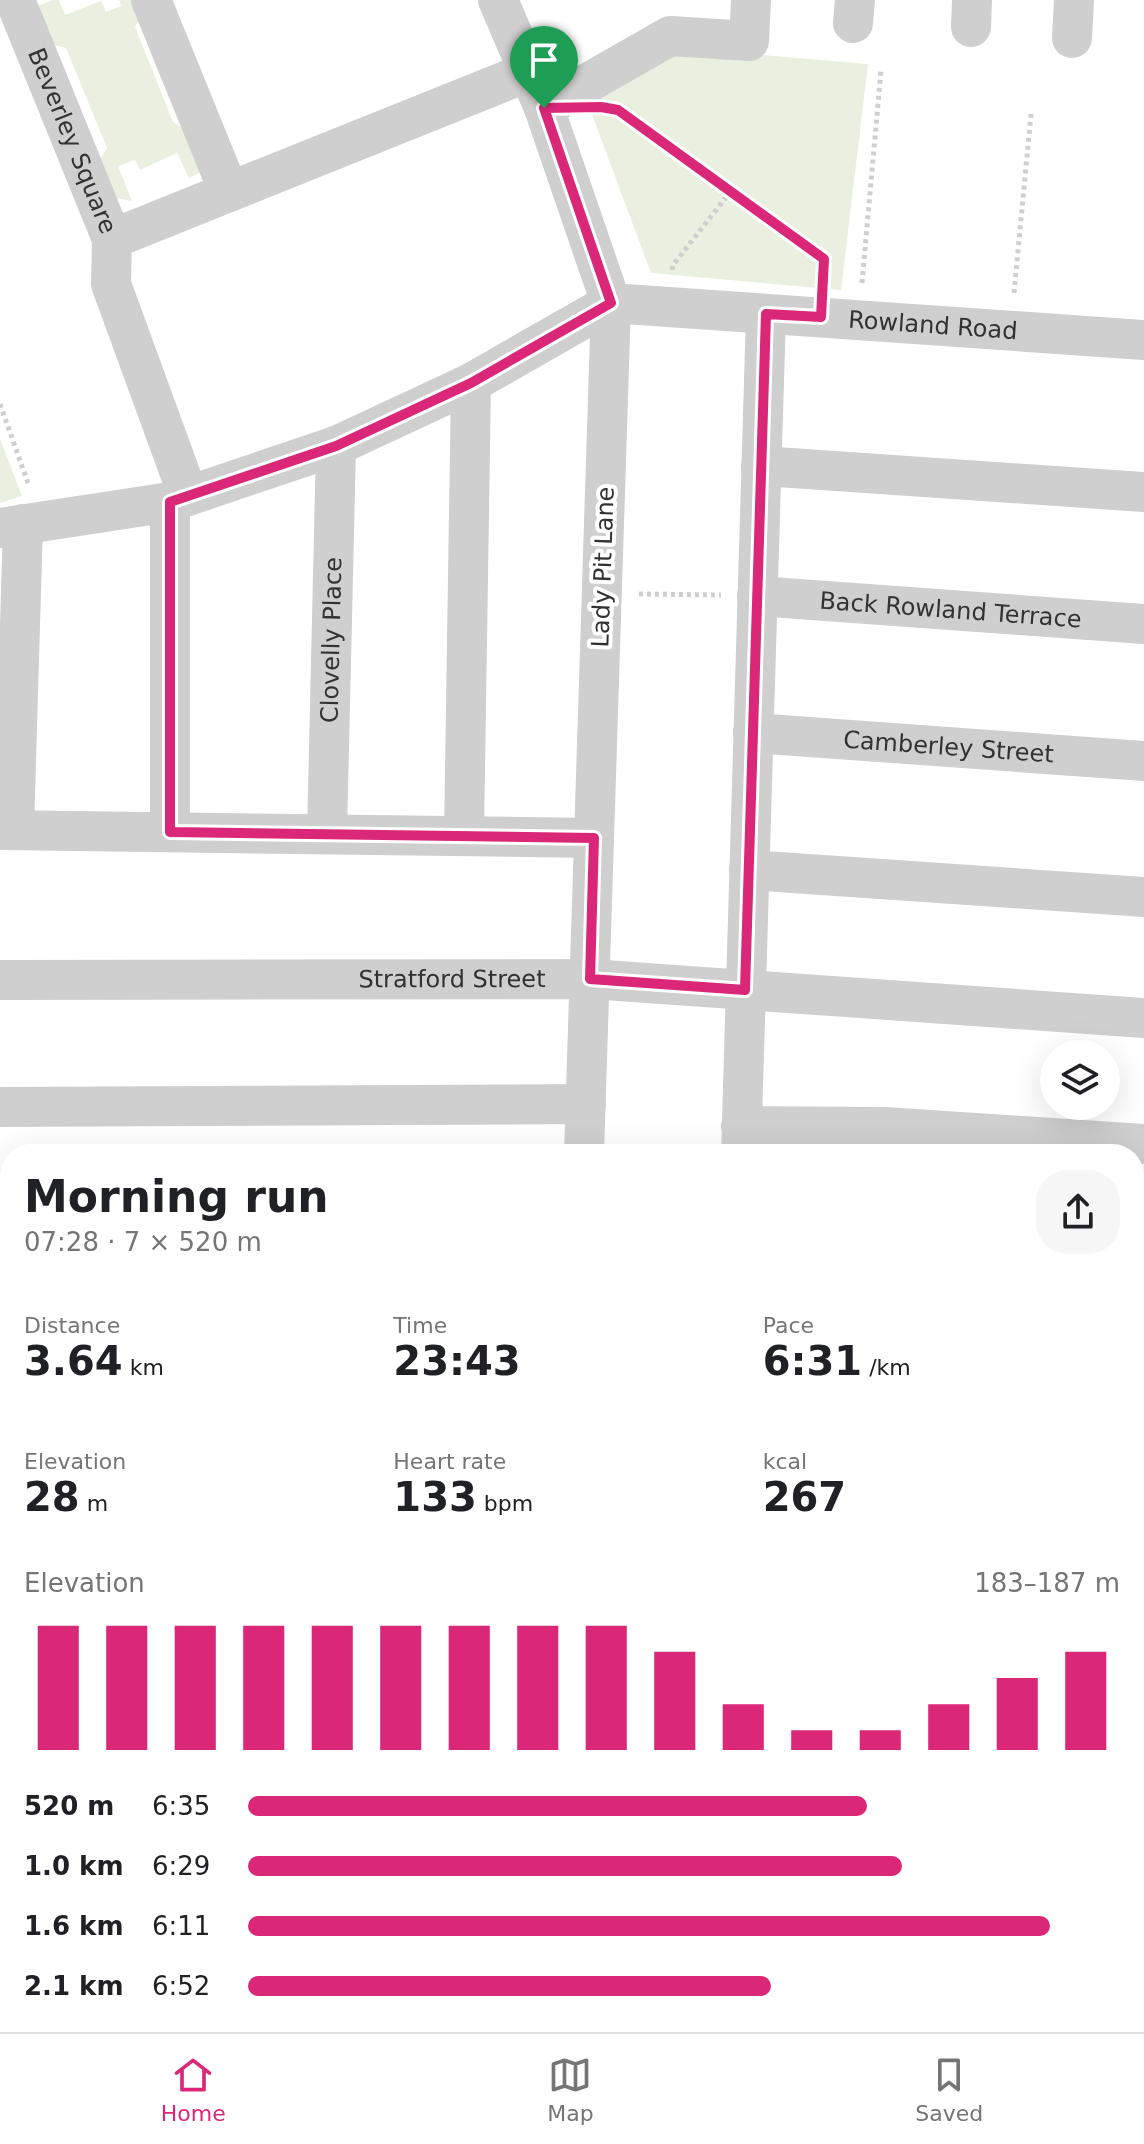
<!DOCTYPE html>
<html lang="en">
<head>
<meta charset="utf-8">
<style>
  body { margin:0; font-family:"DejaVu Sans",sans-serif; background:#f6f6f6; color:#202124; height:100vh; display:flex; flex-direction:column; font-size:30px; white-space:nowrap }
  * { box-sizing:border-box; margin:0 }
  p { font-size:26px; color:#757577 }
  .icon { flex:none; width:44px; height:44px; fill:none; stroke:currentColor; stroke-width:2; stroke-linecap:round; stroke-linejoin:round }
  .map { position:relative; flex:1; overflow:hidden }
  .drawer { position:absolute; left:0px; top:1144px; width:1144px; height:888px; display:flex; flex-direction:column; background:#fff; border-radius:32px 32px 0 0; box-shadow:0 8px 32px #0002 }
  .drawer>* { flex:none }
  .controls { position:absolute; left:1040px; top:1040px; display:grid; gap:16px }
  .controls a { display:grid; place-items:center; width:80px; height:80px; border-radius:50%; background:#fff; box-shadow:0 8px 32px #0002; font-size:40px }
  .pin { position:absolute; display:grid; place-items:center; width:68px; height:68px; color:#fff; margin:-82px -34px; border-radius:50% 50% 50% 0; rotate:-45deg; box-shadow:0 0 8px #0007 }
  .pin .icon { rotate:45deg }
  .round { display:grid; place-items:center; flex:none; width:84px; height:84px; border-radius:32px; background:#f6f6f6 }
  .headline { display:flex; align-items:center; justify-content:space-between; height:136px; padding:0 24px }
  h1 { font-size:44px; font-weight:700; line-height:60px }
  .stats { display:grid; grid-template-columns:repeat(3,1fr); gap:12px; height:136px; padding:8px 24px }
  .stats div { display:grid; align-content:center }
  .stats b { font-size:40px; font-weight:700 }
  .stats small { font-size:22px; font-weight:400 }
  .stats p { font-size:22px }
  .chart { height:224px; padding:16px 24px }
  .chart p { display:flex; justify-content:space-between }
  .chart svg { width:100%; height:144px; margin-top:8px; stroke:#db2777; stroke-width:6 }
  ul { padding:0 24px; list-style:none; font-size:26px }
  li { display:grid; grid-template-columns:128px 96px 1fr; align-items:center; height:60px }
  li i { height:20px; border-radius:10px; background:#db2777 }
  .menu { display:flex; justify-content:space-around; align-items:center; height:112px; border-top:2px solid #e0e0e0; background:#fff; font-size:22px; color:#757577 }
  .menu a { display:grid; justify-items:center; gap:4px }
  .menu .active { color:#db2777 }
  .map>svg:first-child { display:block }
  .green { fill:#e9f0e0 }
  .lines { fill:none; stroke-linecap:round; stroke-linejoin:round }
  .path { stroke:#cfcfcf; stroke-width:5; stroke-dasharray:4 4; stroke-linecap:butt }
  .minor { stroke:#cfcfcf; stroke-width:40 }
  .major { stroke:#aaa; stroke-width:44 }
  .route-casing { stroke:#fff; stroke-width:16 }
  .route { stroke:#db2777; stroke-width:10 }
  .labels { text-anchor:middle; stroke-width:8; stroke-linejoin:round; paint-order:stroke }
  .street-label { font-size:24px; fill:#323232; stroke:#fff }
</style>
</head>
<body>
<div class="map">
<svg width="1144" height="2032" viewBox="0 0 1144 2032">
  <rect width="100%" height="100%" fill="#fff"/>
  <!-- green -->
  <path class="green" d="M53,0h6l6,15 36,-14 5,11 15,-6 -2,-6h19l5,11 -8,16 38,95 15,10 15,39 -14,7 -12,-25 -37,17 -5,-10 -17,6 14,35 -20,-4 -14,-34 9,-15 -41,-100 -16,-4 -15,-37z
    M669,47l199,17 -27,226 -190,-17 -67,-180z
    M0,439l22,57 -22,7z"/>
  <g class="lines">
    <!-- path -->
    <path class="path" d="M615,109l209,150 -1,21
      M672,270l1,-5 58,-74
      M862,283l19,-213
      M1014,293l17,-179
      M0,404l29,82
      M639,594l82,1
      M724,2022l16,10"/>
    <!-- minor -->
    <g class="minor">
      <path id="s1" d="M15,0l97,239 117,-47 -78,-192"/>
      <path d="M498,0l46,108 67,195 -27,851"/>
      <path d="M853,23l2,-23"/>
      <path d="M971,27l1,-27"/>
      <path d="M1072,38l2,-38"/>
      <path d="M544,108l126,-72 79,5 2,-41"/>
      <path d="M229,192l299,-120"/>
      <path d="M112,239l-1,45 77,211"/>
      <path d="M761,466l383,26"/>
      <path id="s2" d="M0,528l170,-26 166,-56 135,-63 140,-80 533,37"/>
      <path id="s3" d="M757,596l387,28"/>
      <path id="s4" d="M753,733l391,28"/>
      <path d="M0,830l594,8"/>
      <path d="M14,830l9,-306"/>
      <path d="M170,832v-330"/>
      <path id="s5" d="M327,834l9,-388"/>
      <path d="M464,836l7,-453"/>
      <path d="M749,870l395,27"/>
      <path id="s6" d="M0,980l590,-1 554,39"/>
      <path d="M0,1107l586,-3"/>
      <path d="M741,1126l144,1 259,17"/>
      <path d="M741,1154l25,-840"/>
      <path d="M1134,1481l10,4"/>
      <path d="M1134,1556l7,3 3,-7"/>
      <path d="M0,1681l8,-438"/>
      <path d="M1134,1770l10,4"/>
      <path d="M0,1855l10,-2"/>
      <path d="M1134,1992l10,-3"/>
      <path d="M108,2022l3,10"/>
      <path d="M228,2022l3,10"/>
      <path d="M625,2022l17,10"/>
      <path d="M0,2028l1,4"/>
      <path d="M971,2032l4,-10"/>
      <path d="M1022,2032l28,-10"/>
    </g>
    <!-- major -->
    <path class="major" d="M1134,1317l10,-41
      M784,2032l5,-10"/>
  </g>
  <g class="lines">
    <defs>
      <path id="route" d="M601,107l17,3 206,149 -3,58 -55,-3 -21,676 -155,-11 4,-141 -424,-6v-330l166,-56 135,-63 140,-80 -67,-195z"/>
    </defs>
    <!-- route casing -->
    <use href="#route" class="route-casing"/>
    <!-- route -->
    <use href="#route" class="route"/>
  </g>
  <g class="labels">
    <!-- street labels -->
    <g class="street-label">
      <text dy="8" stroke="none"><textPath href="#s1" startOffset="152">Beverley Square</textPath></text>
      <text dy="8" stroke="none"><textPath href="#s2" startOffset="980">Rowland Road</textPath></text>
      <text transform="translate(603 567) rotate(-88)" y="8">Lady Pit Lane</text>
      <text dy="8" stroke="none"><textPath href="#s3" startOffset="194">Back Rowland Terrace</textPath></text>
      <text dy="8" stroke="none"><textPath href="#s5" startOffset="194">Clovelly Place</textPath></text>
      <text dy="8" stroke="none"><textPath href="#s4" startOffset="196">Camberley Street</textPath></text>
      <text dy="8" stroke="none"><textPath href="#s6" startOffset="452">Stratford Street</textPath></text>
    </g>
  </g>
</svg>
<div class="controls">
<a><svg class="icon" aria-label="layers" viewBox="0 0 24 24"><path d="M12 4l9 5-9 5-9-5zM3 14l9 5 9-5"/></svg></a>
</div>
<div class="pin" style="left:544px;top:108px;background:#1e9e55"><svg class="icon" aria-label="arrive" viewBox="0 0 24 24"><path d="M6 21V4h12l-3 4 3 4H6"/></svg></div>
<section class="drawer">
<div class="headline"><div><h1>Morning run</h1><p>07:28 · 7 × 520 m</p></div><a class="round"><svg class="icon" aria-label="share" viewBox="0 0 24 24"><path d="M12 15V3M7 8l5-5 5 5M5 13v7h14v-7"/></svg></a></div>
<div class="stats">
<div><p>Distance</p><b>3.64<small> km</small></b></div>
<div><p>Time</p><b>23:43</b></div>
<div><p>Pace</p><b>6:31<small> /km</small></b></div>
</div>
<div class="stats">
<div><p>Elevation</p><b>28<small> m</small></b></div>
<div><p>Heart rate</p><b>133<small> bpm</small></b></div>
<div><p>kcal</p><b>267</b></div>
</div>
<div class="chart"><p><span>Elevation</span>183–187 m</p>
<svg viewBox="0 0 160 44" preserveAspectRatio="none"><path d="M5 44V6M15 44V6M25 44V6M35 44V6M45 44V6M55 44V6M65 44V6M75 44V6M85 44V6M95 44V14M105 44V30M115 44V38M125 44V38M135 44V30M145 44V22M155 44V14"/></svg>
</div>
<ul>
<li><b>520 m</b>6:35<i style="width:71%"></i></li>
<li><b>1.0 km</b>6:29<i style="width:75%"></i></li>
<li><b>1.6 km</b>6:11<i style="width:92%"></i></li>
<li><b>2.1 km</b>6:52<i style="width:60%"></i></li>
</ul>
</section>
</div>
<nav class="menu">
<a class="active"><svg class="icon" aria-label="home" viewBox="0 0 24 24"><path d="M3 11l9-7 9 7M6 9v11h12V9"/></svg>Home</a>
<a><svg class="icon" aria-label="map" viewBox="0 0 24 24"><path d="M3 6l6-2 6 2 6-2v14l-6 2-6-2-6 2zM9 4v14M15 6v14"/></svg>Map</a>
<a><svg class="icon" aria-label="saved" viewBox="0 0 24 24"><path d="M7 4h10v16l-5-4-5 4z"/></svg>Saved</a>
</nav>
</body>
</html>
